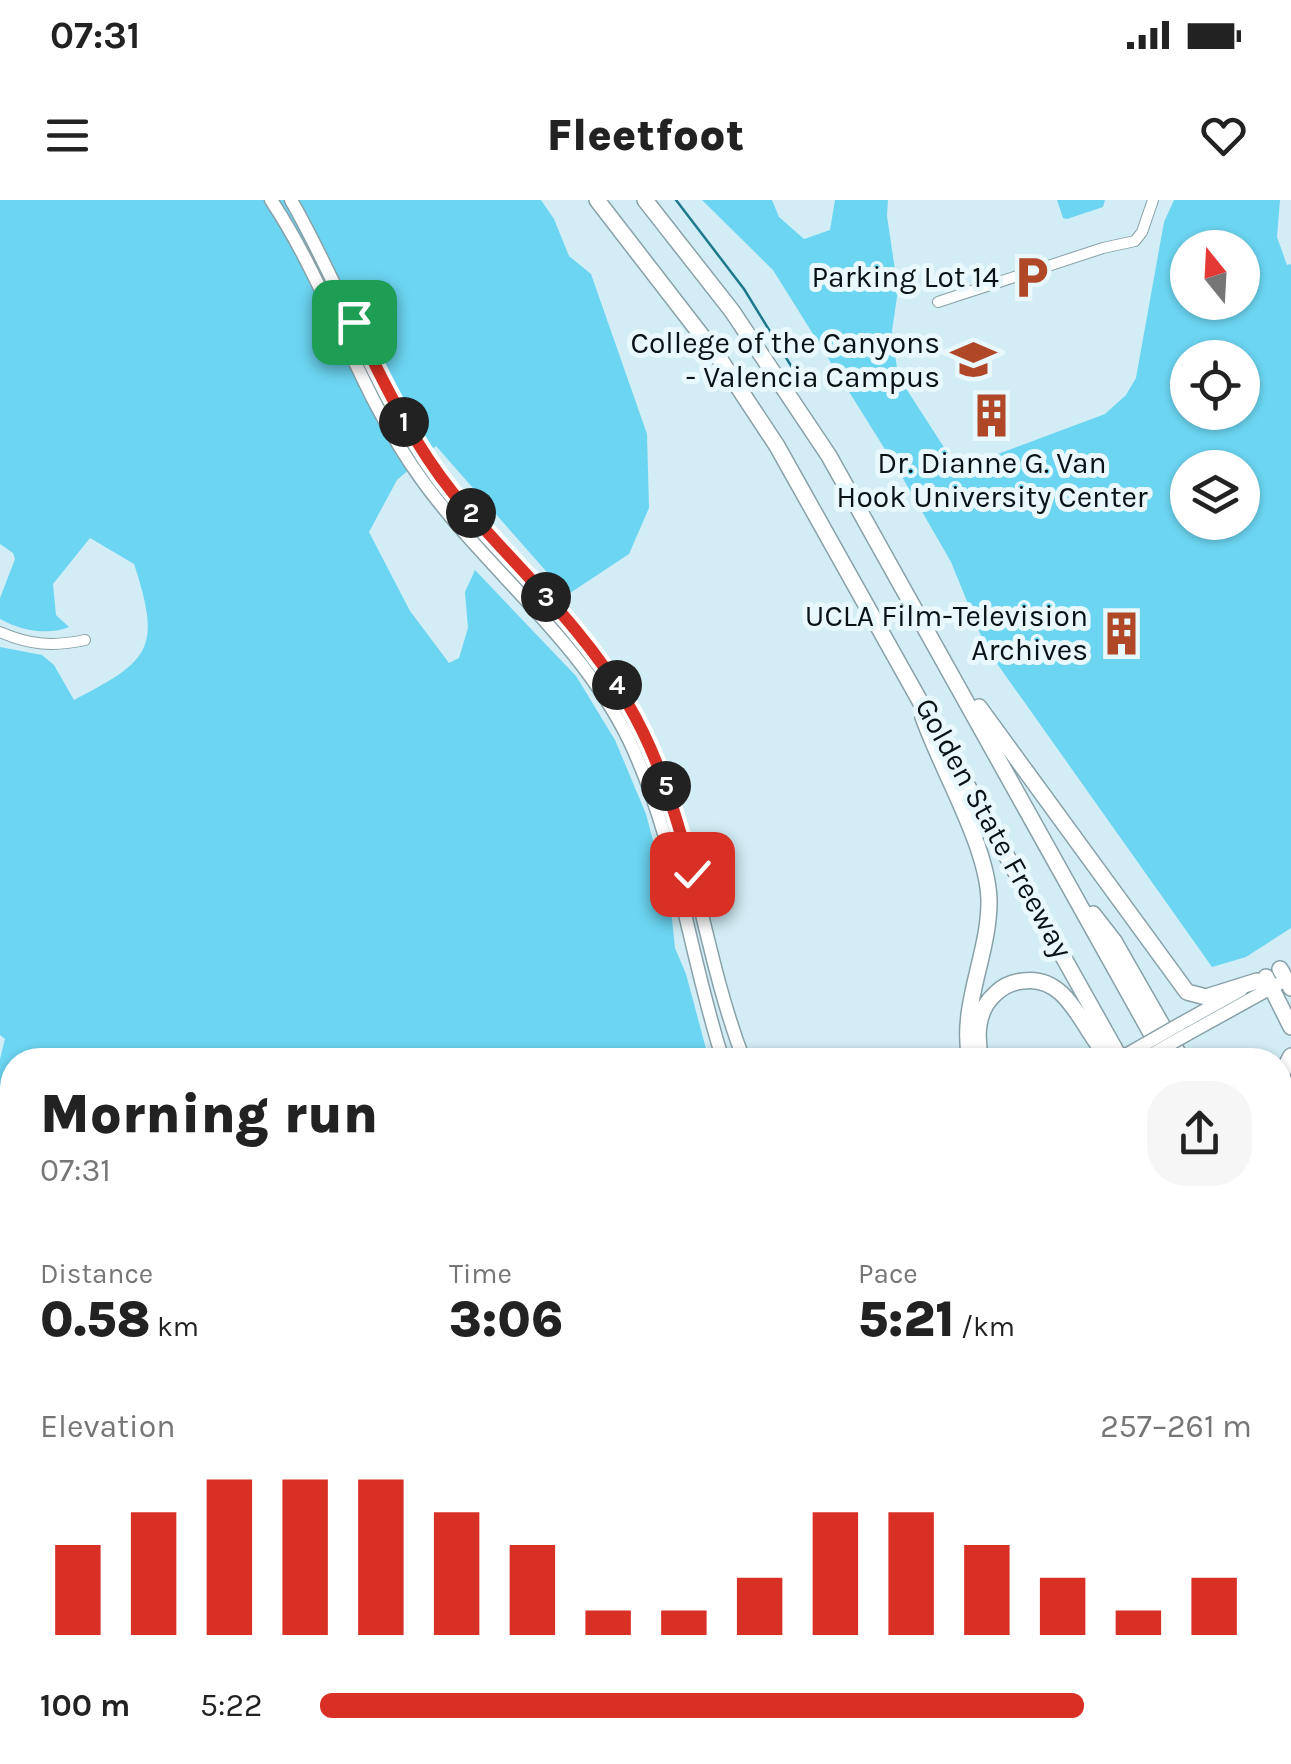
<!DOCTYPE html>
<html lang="en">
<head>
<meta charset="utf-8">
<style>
  body { margin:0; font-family:Karla,sans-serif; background:#f6f6f6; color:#222; height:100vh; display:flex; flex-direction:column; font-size:38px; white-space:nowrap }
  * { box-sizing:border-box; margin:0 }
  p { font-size:32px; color:#767676 }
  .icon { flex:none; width:55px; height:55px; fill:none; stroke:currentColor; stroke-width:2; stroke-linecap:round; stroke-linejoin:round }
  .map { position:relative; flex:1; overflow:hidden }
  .sheet { position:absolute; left:0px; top:848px; width:1292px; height:718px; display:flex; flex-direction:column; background:#fff; border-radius:40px 40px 0 0; box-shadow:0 2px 8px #0004 }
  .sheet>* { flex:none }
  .needle { width:65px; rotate:342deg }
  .fabs { position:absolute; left:1170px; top:30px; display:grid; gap:20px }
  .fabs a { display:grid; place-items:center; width:90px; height:90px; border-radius:50%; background:#fff; box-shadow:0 2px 8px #0004; font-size:50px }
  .pin { position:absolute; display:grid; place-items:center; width:85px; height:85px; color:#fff; margin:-42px; border-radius:20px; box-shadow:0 5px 15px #0006 }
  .km { position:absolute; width:50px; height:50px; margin:-25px; border-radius:50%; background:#222; color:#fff; font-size:28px; line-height:50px; text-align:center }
  .round { display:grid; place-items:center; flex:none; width:105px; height:105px; border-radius:40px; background:#f6f6f6 }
  .overview { display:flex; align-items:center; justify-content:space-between; height:170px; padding:0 40px }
  h1 { font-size:55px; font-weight:800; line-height:75px }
  .figures { display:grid; grid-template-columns:repeat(3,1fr); gap:15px; height:170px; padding:10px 40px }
  .figures div { display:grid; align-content:center }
  .figures b { font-size:50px; font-weight:800 }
  .figures small { font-size:28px; font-weight:400 }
  .figures p { font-size:28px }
  .chart { height:280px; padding:20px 40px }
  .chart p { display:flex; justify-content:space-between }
  .chart svg { width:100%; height:180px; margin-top:10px; stroke:#d93025; stroke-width:6 }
  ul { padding:0 40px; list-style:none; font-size:32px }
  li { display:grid; grid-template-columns:160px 120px 1fr; align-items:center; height:75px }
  li i { height:25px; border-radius:12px; background:#d93025 }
  .status { display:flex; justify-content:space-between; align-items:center; height:70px; padding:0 50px; background:#fff; direction:ltr }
  .status svg { height:28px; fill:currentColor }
  header { display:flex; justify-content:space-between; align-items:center; height:130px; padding:0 40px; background:#fff; font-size:45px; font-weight:800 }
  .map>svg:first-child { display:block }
  .green { fill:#6cd6f2; fill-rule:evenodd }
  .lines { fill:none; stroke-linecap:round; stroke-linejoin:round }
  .stream { stroke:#1f798d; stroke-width:2.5 }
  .minor-casing { stroke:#88a1a9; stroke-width:12 }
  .major-casing { stroke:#88a1a9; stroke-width:15 }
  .highway-casing { stroke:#88a1a9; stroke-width:18 }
  .minor { stroke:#fff; stroke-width:10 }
  .major { stroke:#fff; stroke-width:12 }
  .highway { stroke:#fff; stroke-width:15 }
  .major-bridge-casing { stroke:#88a1a9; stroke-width:15; stroke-linecap:butt }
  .major-bridge { stroke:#fff; stroke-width:12 }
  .route-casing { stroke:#fff; stroke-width:20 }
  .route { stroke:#d93025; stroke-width:12 }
  .labels { text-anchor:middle; stroke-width:10; stroke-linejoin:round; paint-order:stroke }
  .poi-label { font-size:30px; fill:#091215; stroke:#e8f8fd; text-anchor:end }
  .street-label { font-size:30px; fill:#091215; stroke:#e8f8fd }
</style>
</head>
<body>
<div class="status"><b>07:31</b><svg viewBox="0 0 49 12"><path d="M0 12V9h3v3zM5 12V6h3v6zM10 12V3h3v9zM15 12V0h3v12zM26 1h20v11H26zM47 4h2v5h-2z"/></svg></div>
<header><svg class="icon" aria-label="menu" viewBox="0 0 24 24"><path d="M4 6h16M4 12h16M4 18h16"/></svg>Fleetfoot<svg class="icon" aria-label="heart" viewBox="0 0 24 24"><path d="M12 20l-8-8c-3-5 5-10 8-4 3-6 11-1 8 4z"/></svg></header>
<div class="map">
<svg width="1291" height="1564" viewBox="0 0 1291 1564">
  <rect width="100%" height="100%" fill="#d2edf5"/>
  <!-- green -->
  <path class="green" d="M0,0h541l13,19 15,37 22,18 56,160 2,74 -20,46 -62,41 -131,-149 -39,34 -28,52 41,79 39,52 10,-5 9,-30 -3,-36 10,-22 101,106 39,64 31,74 25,95 4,39 11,26 23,86h-697v503l-12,-1v-503l5,-20 -5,-4v-388l42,8 12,10 20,35c76,-39 88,-51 60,-136l-44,-26 -37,46 3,31 13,12c-21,9 -50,3 -69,-8v-21l15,-39 -2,-6 -13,-9z
    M702,0h70l7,17 25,22 26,-9 5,-30h53l-1,16 11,74 -6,41 6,45 60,93 147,-55 21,-19 10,-17 28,-156 10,-22h106l-3,37 10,28 4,-1v664l-45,29 -34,10 -226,-319 -35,-86 -50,-87 -128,-205zM1188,48h54v54h-54zM1188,158h54v54h-54zM1188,268h54v54h-54z
    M1057,0h48l-2,7 -36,12 -4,-1z"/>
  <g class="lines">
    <!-- stream -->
    <path class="stream" d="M676,0l68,89 49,80"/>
    <defs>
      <path id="minor" d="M938,102l165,-54 32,-7 7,-9 11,-32
        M0,432c30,13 53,15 85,8
        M0,1489l12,8
        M550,1558l25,6
        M0,1560l12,-18
        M132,1564l8,-12
        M337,1564l25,-12
        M655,1564l2,-12
        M763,1564l2,-12
        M867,1564l3,-12
        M979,1564l7,-12"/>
      <path id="major" d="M271,0c59,89 88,194 151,280 65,90 158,159 207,260 48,101 60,215 94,320
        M291,0c50,87 83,186 143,267 66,89 156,160 207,260 53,105 61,225 103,333
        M1180,824l61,-34
        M1186,835l94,-52
        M1185,1552l6,12
        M1202,1552l6,12
        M537,1564l3,-12
        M552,1564l3,-12"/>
      <path id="highway" d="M597,0l122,158 58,88 344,614
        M645,0l87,111 97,145 337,604
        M979,507l208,285 19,5 51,-16
        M923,517c19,54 64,128 66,182 1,55 -30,106 -19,161
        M1093,714l21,27 68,119
        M1280,769l11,19
        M1266,777l25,50
        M981,860c-5,-23 -5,-49 14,-66 7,-7 17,-12 28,-13 47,-7 60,53 88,79
        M1280,877l11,-21
        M1280,1062l11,19
        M1280,1141l11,19"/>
    </defs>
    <!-- minor casing -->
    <use href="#minor" class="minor-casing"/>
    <!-- major casing -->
    <use href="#major" class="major-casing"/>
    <!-- highway casing -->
    <use href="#highway" class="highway-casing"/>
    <!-- minor -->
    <use href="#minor" class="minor"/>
    <!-- major -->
    <use href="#major" class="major"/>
    <!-- highway -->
    <use href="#highway" class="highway"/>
    <defs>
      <path id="major-bridge" d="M1117,860l63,-36
        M1142,860l44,-25"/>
    </defs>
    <!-- major-bridge casing -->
    <use href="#major-bridge" class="major-bridge-casing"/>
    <!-- major-bridge -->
    <use href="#major-bridge" class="major-bridge"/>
  </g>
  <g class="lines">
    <defs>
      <path id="route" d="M354,122c29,59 57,119 99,171 58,70 129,131 175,211 31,53 48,111 64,170"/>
    </defs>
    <!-- route casing -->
    <use href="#route" class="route-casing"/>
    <!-- route -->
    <use href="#route" class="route"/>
  </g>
  <!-- icons -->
  <defs>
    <symbol id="parking-bare" viewBox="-9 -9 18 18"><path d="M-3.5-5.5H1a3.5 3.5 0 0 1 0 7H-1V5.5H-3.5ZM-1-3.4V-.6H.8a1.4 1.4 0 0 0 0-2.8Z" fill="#b04827" stroke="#e8f8fd" stroke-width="2.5" paint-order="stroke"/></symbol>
    <symbol id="university-bare" viewBox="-9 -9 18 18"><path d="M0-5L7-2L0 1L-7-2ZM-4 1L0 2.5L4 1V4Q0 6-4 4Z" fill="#b04827" stroke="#e8f8fd" stroke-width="2.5" paint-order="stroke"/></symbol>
    <symbol id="building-bare" viewBox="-9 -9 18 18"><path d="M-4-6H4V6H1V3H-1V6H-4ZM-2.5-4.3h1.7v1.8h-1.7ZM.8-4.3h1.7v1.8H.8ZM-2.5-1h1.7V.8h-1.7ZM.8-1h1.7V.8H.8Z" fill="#b04827" stroke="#e8f8fd" stroke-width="2.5" paint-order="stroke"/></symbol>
  </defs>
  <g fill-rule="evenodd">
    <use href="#parking-bare" x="1000" y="46" width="63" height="63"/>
    <use href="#university-bare" x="942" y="128" width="63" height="63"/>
    <use href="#building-bare" x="960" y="184" width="63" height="63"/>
    <use href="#building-bare" x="1090" y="402" width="63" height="63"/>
  </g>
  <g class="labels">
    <!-- poi labels -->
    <g class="poi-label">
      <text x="999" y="87">Parking Lot 14</text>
      <text x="940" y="153">College of the Canyons<tspan x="940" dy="34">- Valencia Campus</tspan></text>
      <text x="992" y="273" text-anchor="middle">Dr. Dianne G. Van<tspan x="992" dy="34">Hook University Center</tspan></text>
      <text x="1088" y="426">UCLA Film-Television<tspan x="1088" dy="34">Archives</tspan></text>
    </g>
    <!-- street labels -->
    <g class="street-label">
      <text transform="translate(994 628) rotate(61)" y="10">Golden State Freeway</text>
    </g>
  </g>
</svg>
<div class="fabs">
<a><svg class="needle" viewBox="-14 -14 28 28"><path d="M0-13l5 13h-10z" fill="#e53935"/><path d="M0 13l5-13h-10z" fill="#767676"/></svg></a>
<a><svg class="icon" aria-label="locate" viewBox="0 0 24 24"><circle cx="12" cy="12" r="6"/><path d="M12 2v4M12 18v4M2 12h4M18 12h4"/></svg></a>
<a><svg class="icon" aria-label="layers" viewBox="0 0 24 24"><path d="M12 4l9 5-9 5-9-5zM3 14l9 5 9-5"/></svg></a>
</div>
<div class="pin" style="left:354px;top:122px;background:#1e9e55"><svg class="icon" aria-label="arrive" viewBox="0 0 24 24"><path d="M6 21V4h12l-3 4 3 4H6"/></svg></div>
<div class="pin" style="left:692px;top:674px;background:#d93025"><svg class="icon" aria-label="check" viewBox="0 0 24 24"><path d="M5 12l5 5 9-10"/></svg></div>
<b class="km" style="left:404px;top:222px">1</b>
<b class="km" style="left:471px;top:313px">2</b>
<b class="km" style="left:546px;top:397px">3</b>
<b class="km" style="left:617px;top:485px">4</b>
<b class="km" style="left:666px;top:586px">5</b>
<section class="sheet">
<div class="overview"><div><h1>Morning run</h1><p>07:31</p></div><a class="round"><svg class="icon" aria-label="share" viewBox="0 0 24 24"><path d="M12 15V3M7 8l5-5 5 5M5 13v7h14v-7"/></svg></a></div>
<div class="figures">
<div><p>Distance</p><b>0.58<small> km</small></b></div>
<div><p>Time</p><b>3:06</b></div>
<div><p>Pace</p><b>5:21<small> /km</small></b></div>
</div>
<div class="chart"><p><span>Elevation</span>257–261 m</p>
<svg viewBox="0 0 160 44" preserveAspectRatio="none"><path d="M5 44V22M15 44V14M25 44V6M35 44V6M45 44V6M55 44V14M65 44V22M75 44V38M85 44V38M95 44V30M105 44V14M115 44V14M125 44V22M135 44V30M145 44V38M155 44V30"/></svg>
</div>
<ul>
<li><b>100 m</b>5:22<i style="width:82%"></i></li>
</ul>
</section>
</div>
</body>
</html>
